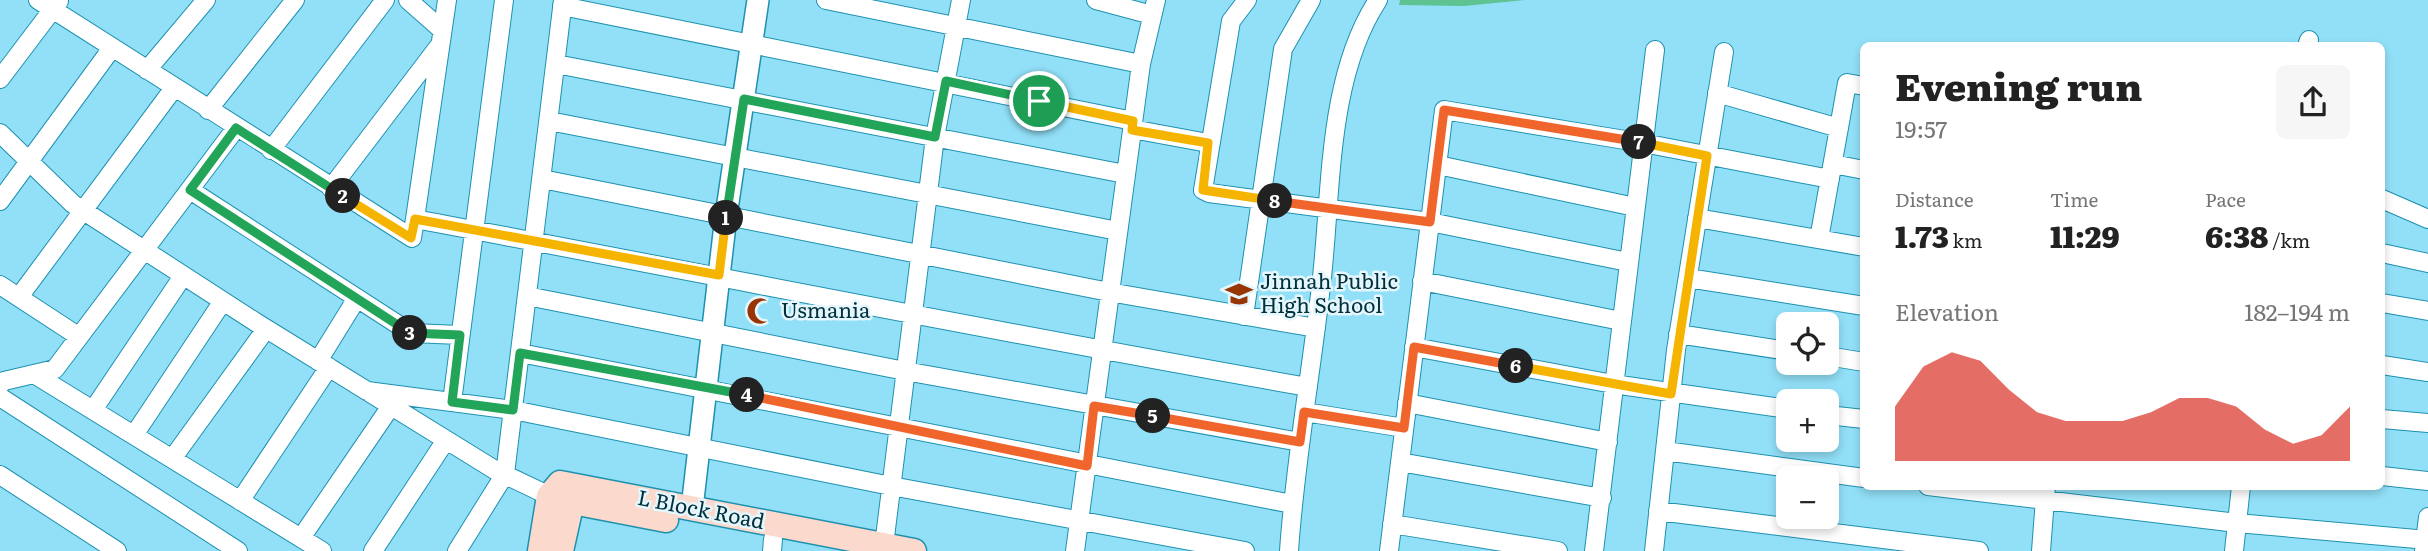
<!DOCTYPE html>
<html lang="en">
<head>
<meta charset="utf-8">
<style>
  body { margin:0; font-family:Literata,serif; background:#f6f6f6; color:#222; height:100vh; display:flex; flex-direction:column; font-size:26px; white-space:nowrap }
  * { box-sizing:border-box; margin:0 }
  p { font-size:23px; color:#767676 }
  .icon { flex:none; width:38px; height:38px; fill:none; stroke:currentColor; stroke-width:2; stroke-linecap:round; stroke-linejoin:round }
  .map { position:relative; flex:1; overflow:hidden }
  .drawer { position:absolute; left:1860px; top:42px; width:525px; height:448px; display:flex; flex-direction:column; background:#fff; border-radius:10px; box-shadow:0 4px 10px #0003 }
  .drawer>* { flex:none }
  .tools { position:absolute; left:1776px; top:312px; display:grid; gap:14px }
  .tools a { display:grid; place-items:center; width:63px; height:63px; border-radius:10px; background:#fff; box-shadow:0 4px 10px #0003; font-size:35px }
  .pin { position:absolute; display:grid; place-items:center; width:60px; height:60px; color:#fff; margin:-30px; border:4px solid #fff; border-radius:50%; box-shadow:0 2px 7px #0007 }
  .km { position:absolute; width:35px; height:35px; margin:-18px; border-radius:50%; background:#222; color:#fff; font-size:19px; line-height:35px; text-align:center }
  .round { display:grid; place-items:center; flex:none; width:74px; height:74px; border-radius:10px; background:#f6f6f6 }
  .headline { display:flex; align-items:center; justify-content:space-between; height:119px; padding:0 35px }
  h1 { font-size:38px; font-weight:800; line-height:52px }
  .figures { display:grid; grid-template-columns:repeat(3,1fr); gap:10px; height:119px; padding:7px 35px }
  .figures div { display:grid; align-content:center }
  .figures b { font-size:30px; font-weight:800 }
  .figures small { font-size:19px; font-weight:400 }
  .figures p { font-size:19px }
  .chart { height:196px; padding:14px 35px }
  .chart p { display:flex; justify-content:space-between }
  .chart svg { width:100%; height:126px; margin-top:7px; fill:#d93025; opacity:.7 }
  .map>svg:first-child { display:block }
  .green { fill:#5fc291 }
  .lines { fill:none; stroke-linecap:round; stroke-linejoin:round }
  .minor-casing { stroke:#1e91af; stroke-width:20 }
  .tertiary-casing { stroke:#1e91af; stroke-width:24 }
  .secondary-casing { stroke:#1e91af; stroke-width:27 }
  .minor { stroke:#fff; stroke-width:18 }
  .tertiary { stroke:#fff; stroke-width:21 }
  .secondary { stroke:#fbd9cd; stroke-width:24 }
  .split-1-casing { stroke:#fff; stroke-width:14 }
  .split-2-casing { stroke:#fff; stroke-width:14 }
  .split-3-casing { stroke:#fff; stroke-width:14 }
  .split-4-casing { stroke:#fff; stroke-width:14 }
  .split-5-casing { stroke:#fff; stroke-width:14 }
  .split-6-casing { stroke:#fff; stroke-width:14 }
  .split-7-casing { stroke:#fff; stroke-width:14 }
  .split-8-casing { stroke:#fff; stroke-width:14 }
  .split-9-casing { stroke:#fff; stroke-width:14 }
  .split-1 { stroke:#22a559; stroke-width:9 }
  .split-2 { stroke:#f5b400; stroke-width:9 }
  .split-3 { stroke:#22a559; stroke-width:9 }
  .split-4 { stroke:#22a559; stroke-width:9 }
  .split-5 { stroke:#f0652b; stroke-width:9 }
  .split-6 { stroke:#f0652b; stroke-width:9 }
  .split-7 { stroke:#f5b400; stroke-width:9 }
  .split-8 { stroke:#f0652b; stroke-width:9 }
  .split-9 { stroke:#f5b400; stroke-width:9 }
  .labels { text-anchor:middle; stroke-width:5; stroke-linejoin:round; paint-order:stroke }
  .poi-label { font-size:21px; fill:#00303c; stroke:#e5f7fd; text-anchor:start }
  .street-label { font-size:21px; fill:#00303c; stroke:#e5f7fd }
</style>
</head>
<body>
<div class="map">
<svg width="2428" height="551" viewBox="0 0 2428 551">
  <rect width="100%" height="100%" fill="#92e0f8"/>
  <!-- green -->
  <path class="green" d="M1400,0h125l-61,6 -65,-1z"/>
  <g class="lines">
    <defs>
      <path id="minor" d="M38,0l374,238 3,-19
        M408,0l34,30
        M447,0l-32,219c298,56 595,116 893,168
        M826,0l315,64
        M1096,0l56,15
        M1247,0l-16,21 -28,169 6,3 221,29 198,40
        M562,6l571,115
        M2307,46l2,-6
        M556,64l569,110
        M147,70l59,-70
        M0,79l59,-78
        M1717,93l122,35
        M208,110l87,-110
        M549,121l569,110
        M1132,129l76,14
        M0,133l73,71 184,119 238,147 63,30
        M271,150l114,-150
        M1833,164l31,6
        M1438,165l197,42
        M542,179l567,113 207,36
        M331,188l108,-142
        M190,190l221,143 49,2
        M2382,199l46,20
        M0,201l112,-153
        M1697,218l167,29
        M1819,239l28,-156 17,3
        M2382,253l46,10
        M1688,278l176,28
        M1422,281l199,40
        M0,285l78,51
        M527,296l378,75 395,71
        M19,297l155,-209
        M2382,303l46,8
        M1244,316l39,-267 28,-49
        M1678,334l110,17
        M1414,347l199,37 175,25
        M520,353l772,151
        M1827,356l37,6
        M318,361l39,-63
        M2382,365l46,7
        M34,374l288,177
        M0,385l4,-4 51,-12 181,-241
        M367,391l146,19 378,76 354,65
        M0,397l238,154
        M452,402l52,-402
        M1407,403l201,39
        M93,410l90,-134
        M1305,412l99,16
        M1827,415l37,4
        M2382,419l46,4
        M134,435l89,-134
        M1665,451l199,27
        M172,459l94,-130
        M1400,462l202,36
        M0,475l117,76
        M2382,476l46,5
        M1928,486l309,37 191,17
        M240,501l89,-134
        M1658,511l321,40
        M1392,524l166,27
        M301,538l90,-132
        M884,545l51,-408 26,-137
        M373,551l73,-111
        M457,551l48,-77 58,-474
        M772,551l1,-12
        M1075,551l66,-487 15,-64
        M1289,551c6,-89 22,-177 32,-265 11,-91 5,-207 57,-286
        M1389,551l55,-441 199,33 187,36
        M1594,551l61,-501
        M1654,551l22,-201 48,-298
        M2041,551l5,-65
        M2234,551l7,-65
        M2424,551l4,-34"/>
      <path id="tertiary" d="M692,508l34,-292 32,-216"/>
      <path id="secondary" d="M540,551l9,-55 11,-13 354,68
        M561,551l10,-45 7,-3 88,17"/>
    </defs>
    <!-- minor casing -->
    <use href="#minor" class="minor-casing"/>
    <!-- tertiary casing -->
    <use href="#tertiary" class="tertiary-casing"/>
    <!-- secondary casing -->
    <use href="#secondary" class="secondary-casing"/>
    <!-- minor -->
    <use href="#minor" class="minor"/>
    <!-- tertiary -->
    <use href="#tertiary" class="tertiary"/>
    <!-- secondary -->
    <use href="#secondary" class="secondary"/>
  </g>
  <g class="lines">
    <defs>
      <path id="split-1" d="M726,218l18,-119 191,38 11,-56 93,20"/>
      <path id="split-2" d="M343,196l68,42 4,-19 304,56 7,-57"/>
      <path id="split-3" d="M343,196l-107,-68 -46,62 220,143"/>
      <path id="split-4" d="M410,333l50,2 -8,67 61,8 7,-57 227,42"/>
      <path id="split-5" d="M747,395l340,71 7,-60 59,10"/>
      <path id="split-6" d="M1153,416l147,26 4,-30 100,16 10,-81 102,19"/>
      <path id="split-7" d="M1516,366l155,28 36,-238 -68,-14"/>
      <path id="split-8" d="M1275,201l155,21 14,-112 195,32"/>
      <path id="split-9" d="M1039,101l94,20 -1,9 76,13 -5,47 72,11"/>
    </defs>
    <!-- split-1 casing -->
    <use href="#split-1" class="split-1-casing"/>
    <!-- split-2 casing -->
    <use href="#split-2" class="split-2-casing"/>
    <!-- split-3 casing -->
    <use href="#split-3" class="split-3-casing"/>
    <!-- split-4 casing -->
    <use href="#split-4" class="split-4-casing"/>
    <!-- split-5 casing -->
    <use href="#split-5" class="split-5-casing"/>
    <!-- split-6 casing -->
    <use href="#split-6" class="split-6-casing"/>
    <!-- split-7 casing -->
    <use href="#split-7" class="split-7-casing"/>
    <!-- split-8 casing -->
    <use href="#split-8" class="split-8-casing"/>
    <!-- split-9 casing -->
    <use href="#split-9" class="split-9-casing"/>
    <!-- split-1 -->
    <use href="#split-1" class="split-1"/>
    <!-- split-2 -->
    <use href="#split-2" class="split-2"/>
    <!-- split-3 -->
    <use href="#split-3" class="split-3"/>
    <!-- split-4 -->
    <use href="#split-4" class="split-4"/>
    <!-- split-5 -->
    <use href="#split-5" class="split-5"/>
    <!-- split-6 -->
    <use href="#split-6" class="split-6"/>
    <!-- split-7 -->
    <use href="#split-7" class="split-7"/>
    <!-- split-8 -->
    <use href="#split-8" class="split-8"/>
    <!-- split-9 -->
    <use href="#split-9" class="split-9"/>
  </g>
  <!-- icons -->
  <defs>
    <symbol id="school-bare" viewBox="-9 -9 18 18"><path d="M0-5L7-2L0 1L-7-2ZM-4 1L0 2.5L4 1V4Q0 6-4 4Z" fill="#993404" stroke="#e5f7fd" stroke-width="2.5" paint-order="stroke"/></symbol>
    <symbol id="mosque-bare" viewBox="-9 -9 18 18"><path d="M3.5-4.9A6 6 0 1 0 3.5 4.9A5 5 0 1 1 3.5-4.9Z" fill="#993404" stroke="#e5f7fd" stroke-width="2.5" paint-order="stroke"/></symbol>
  </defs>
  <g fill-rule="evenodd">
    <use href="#school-bare" x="1220" y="275" width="38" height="38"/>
    <use href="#mosque-bare" x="741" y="292" width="38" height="38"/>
  </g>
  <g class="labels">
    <!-- poi labels -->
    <g class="poi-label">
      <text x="1260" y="289">Jinnah Public<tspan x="1260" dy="24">High School</tspan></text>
      <text x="781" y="318">Usmania</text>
    </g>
    <!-- street labels -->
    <g class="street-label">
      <text transform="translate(701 510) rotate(11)" y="7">L Block Road</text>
    </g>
  </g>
</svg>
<div class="tools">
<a><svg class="icon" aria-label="locate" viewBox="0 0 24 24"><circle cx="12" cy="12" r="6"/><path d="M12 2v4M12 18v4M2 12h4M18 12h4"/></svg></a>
<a>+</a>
<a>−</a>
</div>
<div class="pin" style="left:1039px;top:101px;background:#1e9e55"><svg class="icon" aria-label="arrive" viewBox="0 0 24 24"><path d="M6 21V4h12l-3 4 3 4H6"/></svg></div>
<b class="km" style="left:726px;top:218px">1</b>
<b class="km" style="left:343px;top:196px">2</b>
<b class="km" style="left:410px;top:333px">3</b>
<b class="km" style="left:747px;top:395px">4</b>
<b class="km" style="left:1153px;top:416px">5</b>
<b class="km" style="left:1516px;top:366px">6</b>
<b class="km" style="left:1639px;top:142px">7</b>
<b class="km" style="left:1275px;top:201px">8</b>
<section class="drawer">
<div class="headline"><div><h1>Evening run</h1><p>19:57</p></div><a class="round"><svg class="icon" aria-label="share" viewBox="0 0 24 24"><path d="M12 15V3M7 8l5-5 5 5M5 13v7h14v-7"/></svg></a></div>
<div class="figures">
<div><p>Distance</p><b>1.73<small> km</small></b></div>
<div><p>Time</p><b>11:29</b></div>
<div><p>Pace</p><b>6:38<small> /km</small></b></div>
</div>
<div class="chart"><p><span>Elevation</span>182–194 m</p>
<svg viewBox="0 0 160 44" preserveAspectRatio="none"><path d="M0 44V25L10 11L20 6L30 9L40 19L50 27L60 30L70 30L80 30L90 27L100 22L110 22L120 25L130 33L140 38L150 35L160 25V44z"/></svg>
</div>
</section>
</div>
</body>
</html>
